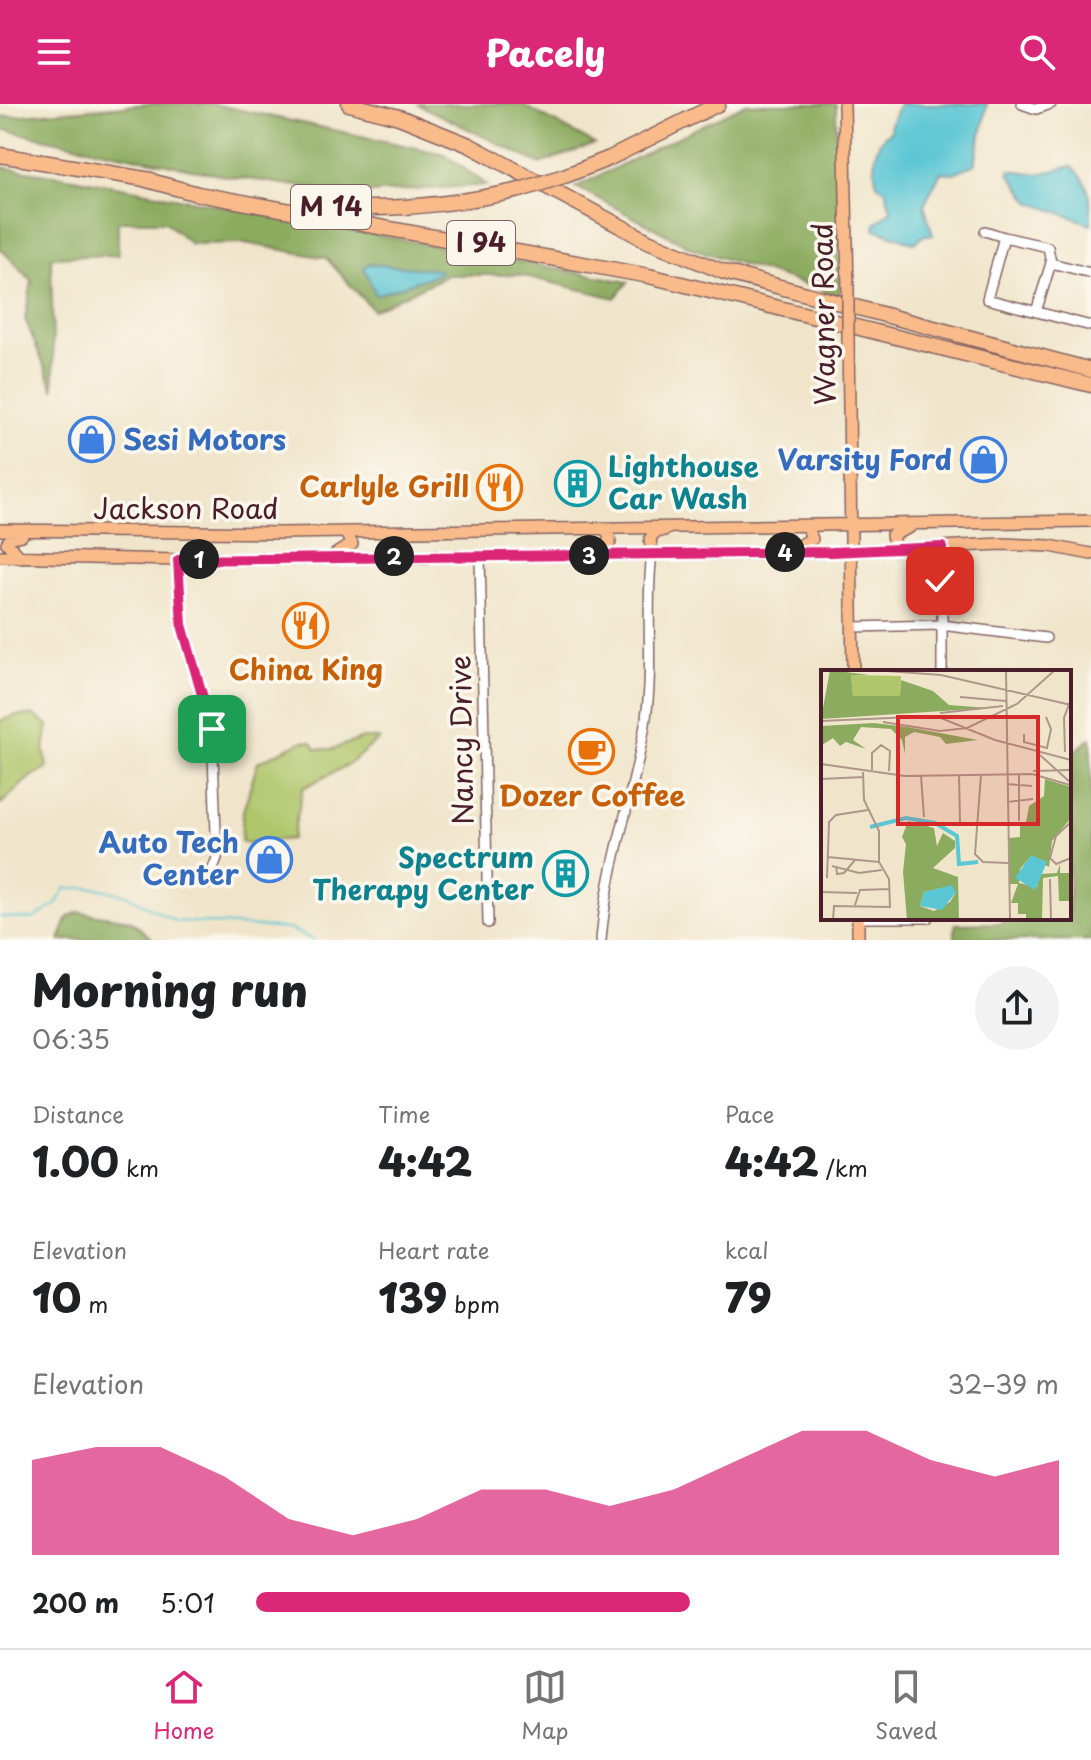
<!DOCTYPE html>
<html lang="en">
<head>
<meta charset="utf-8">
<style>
  body { margin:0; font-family:"Playpen Sans",sans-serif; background:#f2f2f2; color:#202124; height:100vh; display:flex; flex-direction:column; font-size:30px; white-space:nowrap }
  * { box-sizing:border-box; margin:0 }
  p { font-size:26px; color:#757577 }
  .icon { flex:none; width:44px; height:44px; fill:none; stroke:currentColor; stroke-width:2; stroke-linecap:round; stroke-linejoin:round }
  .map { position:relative; height:836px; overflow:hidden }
  .side { display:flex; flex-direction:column; background:#fff; flex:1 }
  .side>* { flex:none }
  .pin { position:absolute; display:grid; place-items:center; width:68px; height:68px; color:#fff; margin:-34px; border-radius:16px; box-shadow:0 4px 12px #0006 }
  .km { position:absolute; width:40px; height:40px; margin:-20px; border-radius:50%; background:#222; color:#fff; font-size:22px; line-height:40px; text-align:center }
  .round { display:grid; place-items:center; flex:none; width:84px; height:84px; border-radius:42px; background:#f2f2f2 }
  .head { display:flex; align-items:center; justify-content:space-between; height:136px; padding:0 32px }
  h1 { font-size:44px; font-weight:800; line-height:60px }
  .stats { display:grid; grid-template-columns:repeat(3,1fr); gap:12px; height:136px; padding:8px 32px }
  .stats div { display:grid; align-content:center }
  .stats b { font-size:40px; font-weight:800 }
  .stats small { font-size:22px; font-weight:400 }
  .stats p { font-size:22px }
  .chart { height:224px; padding:16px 32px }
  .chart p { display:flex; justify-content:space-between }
  .chart svg { width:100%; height:144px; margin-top:8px; fill:#db2777; opacity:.7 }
  ul { padding:0 32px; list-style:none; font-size:26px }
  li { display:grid; grid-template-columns:128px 96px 1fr; align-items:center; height:60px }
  li i { height:20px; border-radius:10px; background:#db2777 }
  header { display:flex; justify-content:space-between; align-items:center; height:104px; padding:0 32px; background:#db2777; color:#fff; font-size:36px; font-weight:800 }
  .dock { display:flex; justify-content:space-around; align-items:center; height:112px; border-top:2px solid #e0e0e0; background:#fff; font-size:22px; color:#757577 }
  .dock a { display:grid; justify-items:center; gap:4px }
  .dock .on { color:#db2777 }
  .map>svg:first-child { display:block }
  .green { fill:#afc66b; stroke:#7c724b; stroke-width:2 }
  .forest { fill:#8bab5f; stroke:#6a6545; stroke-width:2 }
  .water { fill:#5bc6d4; stroke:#527280; stroke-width:2 }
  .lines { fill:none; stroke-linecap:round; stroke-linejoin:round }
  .stream { stroke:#5bc6d4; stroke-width:2 }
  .minor-casing { stroke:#846463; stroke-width:12 }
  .major-casing { stroke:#846463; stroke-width:14 }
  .highway-casing { stroke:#846463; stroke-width:17 }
  .minor { stroke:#fff; stroke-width:9 }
  .major { stroke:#fabb8b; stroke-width:11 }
  .highway { stroke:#fabb8b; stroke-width:14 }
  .major-bridge-casing { stroke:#846463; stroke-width:14; stroke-linecap:butt }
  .highway-bridge-casing { stroke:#846463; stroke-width:17; stroke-linecap:butt }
  .major-bridge { stroke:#fabb8b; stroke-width:11 }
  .highway-bridge { stroke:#fabb8b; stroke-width:14 }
  .route-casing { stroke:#fff; stroke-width:16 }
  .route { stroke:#db2777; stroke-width:10 }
  .labels { text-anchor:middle; stroke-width:7; stroke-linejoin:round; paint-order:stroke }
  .shield { fill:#fbf7ec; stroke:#7f6065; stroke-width:2 }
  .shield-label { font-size:26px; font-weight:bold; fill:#4a1f2b }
  .street-label { font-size:28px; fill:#4a1f2b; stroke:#fbf7ec }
  .shop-label { font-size:28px; font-weight:bold; fill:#366cbe; stroke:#fbf7ec; text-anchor:end }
  .culture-label { font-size:28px; font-weight:bold; fill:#0d838f; stroke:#fbf7ec; text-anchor:start }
  .food-label { font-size:28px; font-weight:bold; fill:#c56008; stroke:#fbf7ec }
  .inset-river { fill:none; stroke:#5bc6d4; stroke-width:4 }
  .inset-road { fill:none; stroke:#ae968a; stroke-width:2 }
  .view { fill:#d62828; fill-opacity:0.15; stroke:#d62828; stroke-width:4 }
  .inset-edge { fill:none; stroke:#4a1f2b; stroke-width:4 }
</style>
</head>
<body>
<header><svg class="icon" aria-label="menu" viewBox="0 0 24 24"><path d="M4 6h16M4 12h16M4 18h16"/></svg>Pacely<svg class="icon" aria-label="search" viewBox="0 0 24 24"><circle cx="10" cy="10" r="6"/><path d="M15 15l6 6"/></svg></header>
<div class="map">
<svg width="1091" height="836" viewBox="0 0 1091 836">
  <rect width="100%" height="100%" fill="#fbf7ec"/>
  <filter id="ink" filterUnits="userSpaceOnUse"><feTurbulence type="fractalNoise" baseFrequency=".0125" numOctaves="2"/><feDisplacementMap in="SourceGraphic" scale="16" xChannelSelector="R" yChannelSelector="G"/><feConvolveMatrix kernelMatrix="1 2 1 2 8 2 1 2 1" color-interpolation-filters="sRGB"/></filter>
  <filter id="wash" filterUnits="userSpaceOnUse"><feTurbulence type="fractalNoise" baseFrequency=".006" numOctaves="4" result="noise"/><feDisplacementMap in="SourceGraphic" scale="32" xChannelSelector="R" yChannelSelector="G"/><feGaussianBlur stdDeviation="1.8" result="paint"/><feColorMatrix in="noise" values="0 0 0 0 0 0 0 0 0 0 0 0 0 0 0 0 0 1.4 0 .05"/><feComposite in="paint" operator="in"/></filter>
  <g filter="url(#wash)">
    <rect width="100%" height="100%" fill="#f0e5ca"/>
    <!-- green -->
    <path class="green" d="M17,611h16l15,10 -4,24 3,19 -17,9 -30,28v-84z
      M363,634l16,1 -31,26 -45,23 -11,51 -46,4 -5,-2 2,-30 15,-49 45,-21 9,1 4,7h17z"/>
    <!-- forest -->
    <path class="forest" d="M149,0h64l231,50 43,31 -134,9 -134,-19 -219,-46v-12z
      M417,0h104l74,40 -55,20z
      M746,0h90l4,192 -148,-48 -116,-61z
      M0,63l73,11 555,104 -13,16 -95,-23h-72l-75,35 -47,-52 -81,-15 -54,1 -26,-23h-47v34l-67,2 3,133 -29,-71 7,-38 -32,-33z
      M1091,634v202h-136v-16l48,-1v-5h66v-162z
      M78,808l52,8 24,20h-95l9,-23z"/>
    <!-- water -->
    <path class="water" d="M899,0h88l-12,60 -21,9 -13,-1 -17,32 9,31h-9l-9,8 -40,-14v-5l16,-14 -5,-19 -9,-7c-5,-19 -4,-42 14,-53l-1,-5z
      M1071,62c20,15 20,35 20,58l-61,-22 -21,-29 1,-3 29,4z
      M369,160l70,6 1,3 -64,22 -12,-27z"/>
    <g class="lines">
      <!-- stream -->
      <path class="stream" d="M0,813l33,2 22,-14 11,-17h32l28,7 49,26 114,8 25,11"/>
    </g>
  </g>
  <g filter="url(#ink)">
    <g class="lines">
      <defs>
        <path id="minor" d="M1022,0l14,5 15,-5
          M985,127l19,6 -17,62 104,27
          M1004,133l44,10 3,16 -15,49
          M1051,159l40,10
          M480,452l8,367
          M178,456l4,65 30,104 5,129 -10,26
          M853,523l88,-2 105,13
          M942,568v-125
          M858,814h70
          M601,836c6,-76 34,-147 45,-222 8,-55 -1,-110 6,-165"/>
        <path id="major" d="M844,0l4,185
          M848,236l5,332
          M0,426l283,3 808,-12
          M794,444l18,-9 -5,-14
          M594,446l16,-8 -2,-11 -7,-3
          M895,446l-3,-15 18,-8
          M652,449l-2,-14 4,-6 13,-4
          M336,450l16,-10 -7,-12
          M0,452l178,4 654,-8 170,-8 48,2 41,8
          M20,453l-13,-14 4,-6 11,-2
          M858,814v22"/>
        <path id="highway" d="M349,0l50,13 70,28 179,96 76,31 367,98
          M0,51l151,25
          M567,71l43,-17 108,-54
          M143,75l55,15 451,82 442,109
          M314,101c70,8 138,0 206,-15"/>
      </defs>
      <!-- minor casing -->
      <use href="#minor" class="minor-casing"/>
      <!-- major casing -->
      <use href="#major" class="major-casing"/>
      <!-- highway casing -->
      <use href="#highway" class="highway-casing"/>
      <!-- minor -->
      <use href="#minor" class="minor"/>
      <!-- major -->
      <use href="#major" class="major"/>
      <!-- highway -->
      <use href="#highway" class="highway"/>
      <defs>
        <path id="major-bridge" d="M848,185v51"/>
        <path id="highway-bridge" d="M520,86l47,-15"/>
      </defs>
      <!-- major-bridge casing -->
      <use href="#major-bridge" class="major-bridge-casing"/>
      <!-- highway-bridge casing -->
      <use href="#highway-bridge" class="highway-bridge-casing"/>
      <!-- major-bridge -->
      <use href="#major-bridge" class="major-bridge"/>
      <!-- highway-bridge -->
      <use href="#highway-bridge" class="highway-bridge"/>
    </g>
  </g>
  <g class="lines" filter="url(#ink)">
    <defs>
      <path id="route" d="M212,625l-30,-104 -4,-65 654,-8 110,-5 -2,34"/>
    </defs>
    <!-- route casing -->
    <use href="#route" class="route-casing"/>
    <!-- route -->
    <use href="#route" class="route"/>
  </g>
  <!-- icons -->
  <defs>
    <symbol id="shop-ring" viewBox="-11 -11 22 22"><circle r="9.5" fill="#fbf7ec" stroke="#3f7fe0" stroke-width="1.5"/><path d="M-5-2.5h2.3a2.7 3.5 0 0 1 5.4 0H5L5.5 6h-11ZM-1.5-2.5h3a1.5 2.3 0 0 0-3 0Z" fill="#3f7fe0"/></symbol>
    <symbol id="building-ring" viewBox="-11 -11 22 22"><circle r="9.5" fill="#fbf7ec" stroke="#0f9aa8" stroke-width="1.5"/><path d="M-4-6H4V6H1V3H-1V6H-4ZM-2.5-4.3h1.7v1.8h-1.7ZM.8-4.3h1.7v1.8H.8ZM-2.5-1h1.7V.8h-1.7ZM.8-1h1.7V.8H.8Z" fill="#0f9aa8"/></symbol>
    <symbol id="restaurant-ring" viewBox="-11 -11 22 22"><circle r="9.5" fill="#fbf7ec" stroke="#e8710a" stroke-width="1.5"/><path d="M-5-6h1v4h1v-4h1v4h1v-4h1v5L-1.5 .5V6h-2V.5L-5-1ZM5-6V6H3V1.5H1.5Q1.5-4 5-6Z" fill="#e8710a"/></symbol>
    <symbol id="cafe-ring" viewBox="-11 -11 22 22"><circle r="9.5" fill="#fbf7ec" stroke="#e8710a" stroke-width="1.5"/><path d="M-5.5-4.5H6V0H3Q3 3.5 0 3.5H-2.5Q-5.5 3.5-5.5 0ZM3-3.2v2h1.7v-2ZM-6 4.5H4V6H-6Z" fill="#e8710a"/></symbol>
  </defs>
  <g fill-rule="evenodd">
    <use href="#shop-ring" x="66" y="310" width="51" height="51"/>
    <use href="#shop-ring" x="958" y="330" width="51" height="51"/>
    <use href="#building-ring" x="552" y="354" width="51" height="51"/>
    <use href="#restaurant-ring" x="474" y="358" width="51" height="51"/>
    <use href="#restaurant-ring" x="280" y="496" width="51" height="51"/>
    <use href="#cafe-ring" x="566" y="622" width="51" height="51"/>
    <use href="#shop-ring" x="244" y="730" width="51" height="51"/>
    <use href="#building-ring" x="540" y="744" width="51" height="51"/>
  </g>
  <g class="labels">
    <!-- shield labels -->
    <g class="shield">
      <rect x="291" y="81" width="80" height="44" rx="6"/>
      <rect x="447" y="117" width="68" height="44" rx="6"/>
    </g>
    <g class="shield-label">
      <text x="331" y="112">M 14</text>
      <text x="481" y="148">I 94</text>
    </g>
    <!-- street labels -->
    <g class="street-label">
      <text transform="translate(824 210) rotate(-91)" y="10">Wagner Road</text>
      <text x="186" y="415">Jackson Road</text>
      <text transform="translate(462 636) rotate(-91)" y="10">Nancy Drive</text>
    </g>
    <!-- shop labels -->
    <g class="shop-label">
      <text x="123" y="346" text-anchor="start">Sesi Motors</text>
      <text x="952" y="366">Varsity Ford</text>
      <text x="239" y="749">Auto Tech<tspan x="239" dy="32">Center</tspan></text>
    </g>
    <!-- culture labels -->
    <g class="culture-label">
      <text x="608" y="373">Lighthouse<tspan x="608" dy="32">Car Wash</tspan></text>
      <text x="534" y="764" text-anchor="end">Spectrum<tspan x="534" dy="32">Therapy Center</tspan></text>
    </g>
    <!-- food labels -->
    <g class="food-label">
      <text x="469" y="393" text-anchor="end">Carlyle Grill</text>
      <text x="306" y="576">China King</text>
      <text x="592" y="702">Dozer Coffee</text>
    </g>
  </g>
  <!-- overview -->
  <g transform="translate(821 566)">
    <rect width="250" height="250" fill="#f0e5ca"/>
    <path d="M30,5l50,1 -1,20h-47z" fill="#afc66b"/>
    <path d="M9,0l39,5h-18l2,21h47l1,-16 32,11 16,14 40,3 -168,11zM53,53l33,4 71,13 -32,4 -6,-7 -26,-5 -9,5v17l-3,-14 -11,-11 -30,-2 -8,13 13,9 -20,-7 -6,4 -7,-8 -11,7 -1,-19zM224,109l26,8v31l-19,23 -3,26 -19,-10 -10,12 -1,14 18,4 3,-13 17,-1 3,-9v9h11v28h-12l-1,-25 -15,2 -1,42h-16v-6h-8v-11h-7l7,-19h-8l-1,-46 11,-1v-15h6l3,-16 15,-10zM87,151l26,7 3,18 6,-13 12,8v7l-22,20 25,9 1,43h-52l-4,-48 3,-28 -4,-7zM126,217l9,5 -6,10 -16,9 -14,-5 4,-14z" fill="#8bab5f" fill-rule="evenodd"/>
    <path d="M210,185l16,7 -12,28 -20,-12zM131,215l4,7 -14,18 -22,-4 4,-14z" fill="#5bc6d4"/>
    <path class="inset-river" d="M49,157l36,-9 29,5 22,13 2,28 19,-2"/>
    <path class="inset-road" d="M52,0l68,5 130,30M185,0l4,250M139,27l46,4M119,43l63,-7M0,51l115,-5 59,24 76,20M62,52l57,9 27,-3 50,-24 38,-34M203,64v8l23,6 4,-19 -5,-12M244,82l-1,-34 7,-19M219,85l31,28M0,94l84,12 127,-2 38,11M51,100v-17l9,-8 9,6 -1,20M212,101l38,-1M138,105l1,47M160,105l-6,79 8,8 25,1M198,105v46M100,106l3,41M0,109l42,-2M186,114l25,2M186,132l26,-3M250,152l-15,14 -6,22 6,6 15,-6M7,187l51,5M11,196l27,7 23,-3M15,196l1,8 7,-1 11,-13M6,208l2,-56 7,-7 32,-5M229,209l1,41M0,222l36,1M34,235l5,-15 30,-1M12,250l1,-14 56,1 -1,-28 -10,-17v-31l-15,-31 -1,-28"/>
    <path class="view" d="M77,47h140v107h-140z"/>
    <rect width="250" height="250" class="inset-edge"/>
  </g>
</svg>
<div class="pin" style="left:212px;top:625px;background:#1e9e55"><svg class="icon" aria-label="arrive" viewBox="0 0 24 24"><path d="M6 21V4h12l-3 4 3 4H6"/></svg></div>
<div class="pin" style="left:940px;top:477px;background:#d93025"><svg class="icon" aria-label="check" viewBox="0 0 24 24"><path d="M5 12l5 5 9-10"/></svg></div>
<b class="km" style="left:199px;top:455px">1</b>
<b class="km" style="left:394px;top:452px">2</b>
<b class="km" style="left:589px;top:451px">3</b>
<b class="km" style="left:785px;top:448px">4</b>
</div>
<section class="side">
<div class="head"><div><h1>Morning run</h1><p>06:35</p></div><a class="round"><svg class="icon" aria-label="share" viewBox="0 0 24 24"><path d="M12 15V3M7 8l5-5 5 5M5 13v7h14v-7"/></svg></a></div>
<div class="stats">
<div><p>Distance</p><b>1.00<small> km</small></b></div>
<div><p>Time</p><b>4:42</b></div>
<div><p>Pace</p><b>4:42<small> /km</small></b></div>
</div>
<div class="stats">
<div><p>Elevation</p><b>10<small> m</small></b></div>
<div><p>Heart rate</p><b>139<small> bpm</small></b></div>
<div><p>kcal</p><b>79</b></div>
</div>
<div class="chart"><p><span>Elevation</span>32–39 m</p>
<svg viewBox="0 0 160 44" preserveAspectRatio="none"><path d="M0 44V15L10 11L20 11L30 20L40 33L50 38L60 33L70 24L80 24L90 29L100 24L110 15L120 6L130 6L140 15L150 20L160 15V44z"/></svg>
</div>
<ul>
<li><b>200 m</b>5:01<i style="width:54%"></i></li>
</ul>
</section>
<nav class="dock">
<a class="on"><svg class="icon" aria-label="home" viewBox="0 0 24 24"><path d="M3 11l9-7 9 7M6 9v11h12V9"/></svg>Home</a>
<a><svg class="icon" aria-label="map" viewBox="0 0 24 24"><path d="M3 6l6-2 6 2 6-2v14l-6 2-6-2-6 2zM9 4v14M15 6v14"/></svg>Map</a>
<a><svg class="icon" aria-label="saved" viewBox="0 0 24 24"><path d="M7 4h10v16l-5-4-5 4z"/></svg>Saved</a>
</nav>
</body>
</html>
